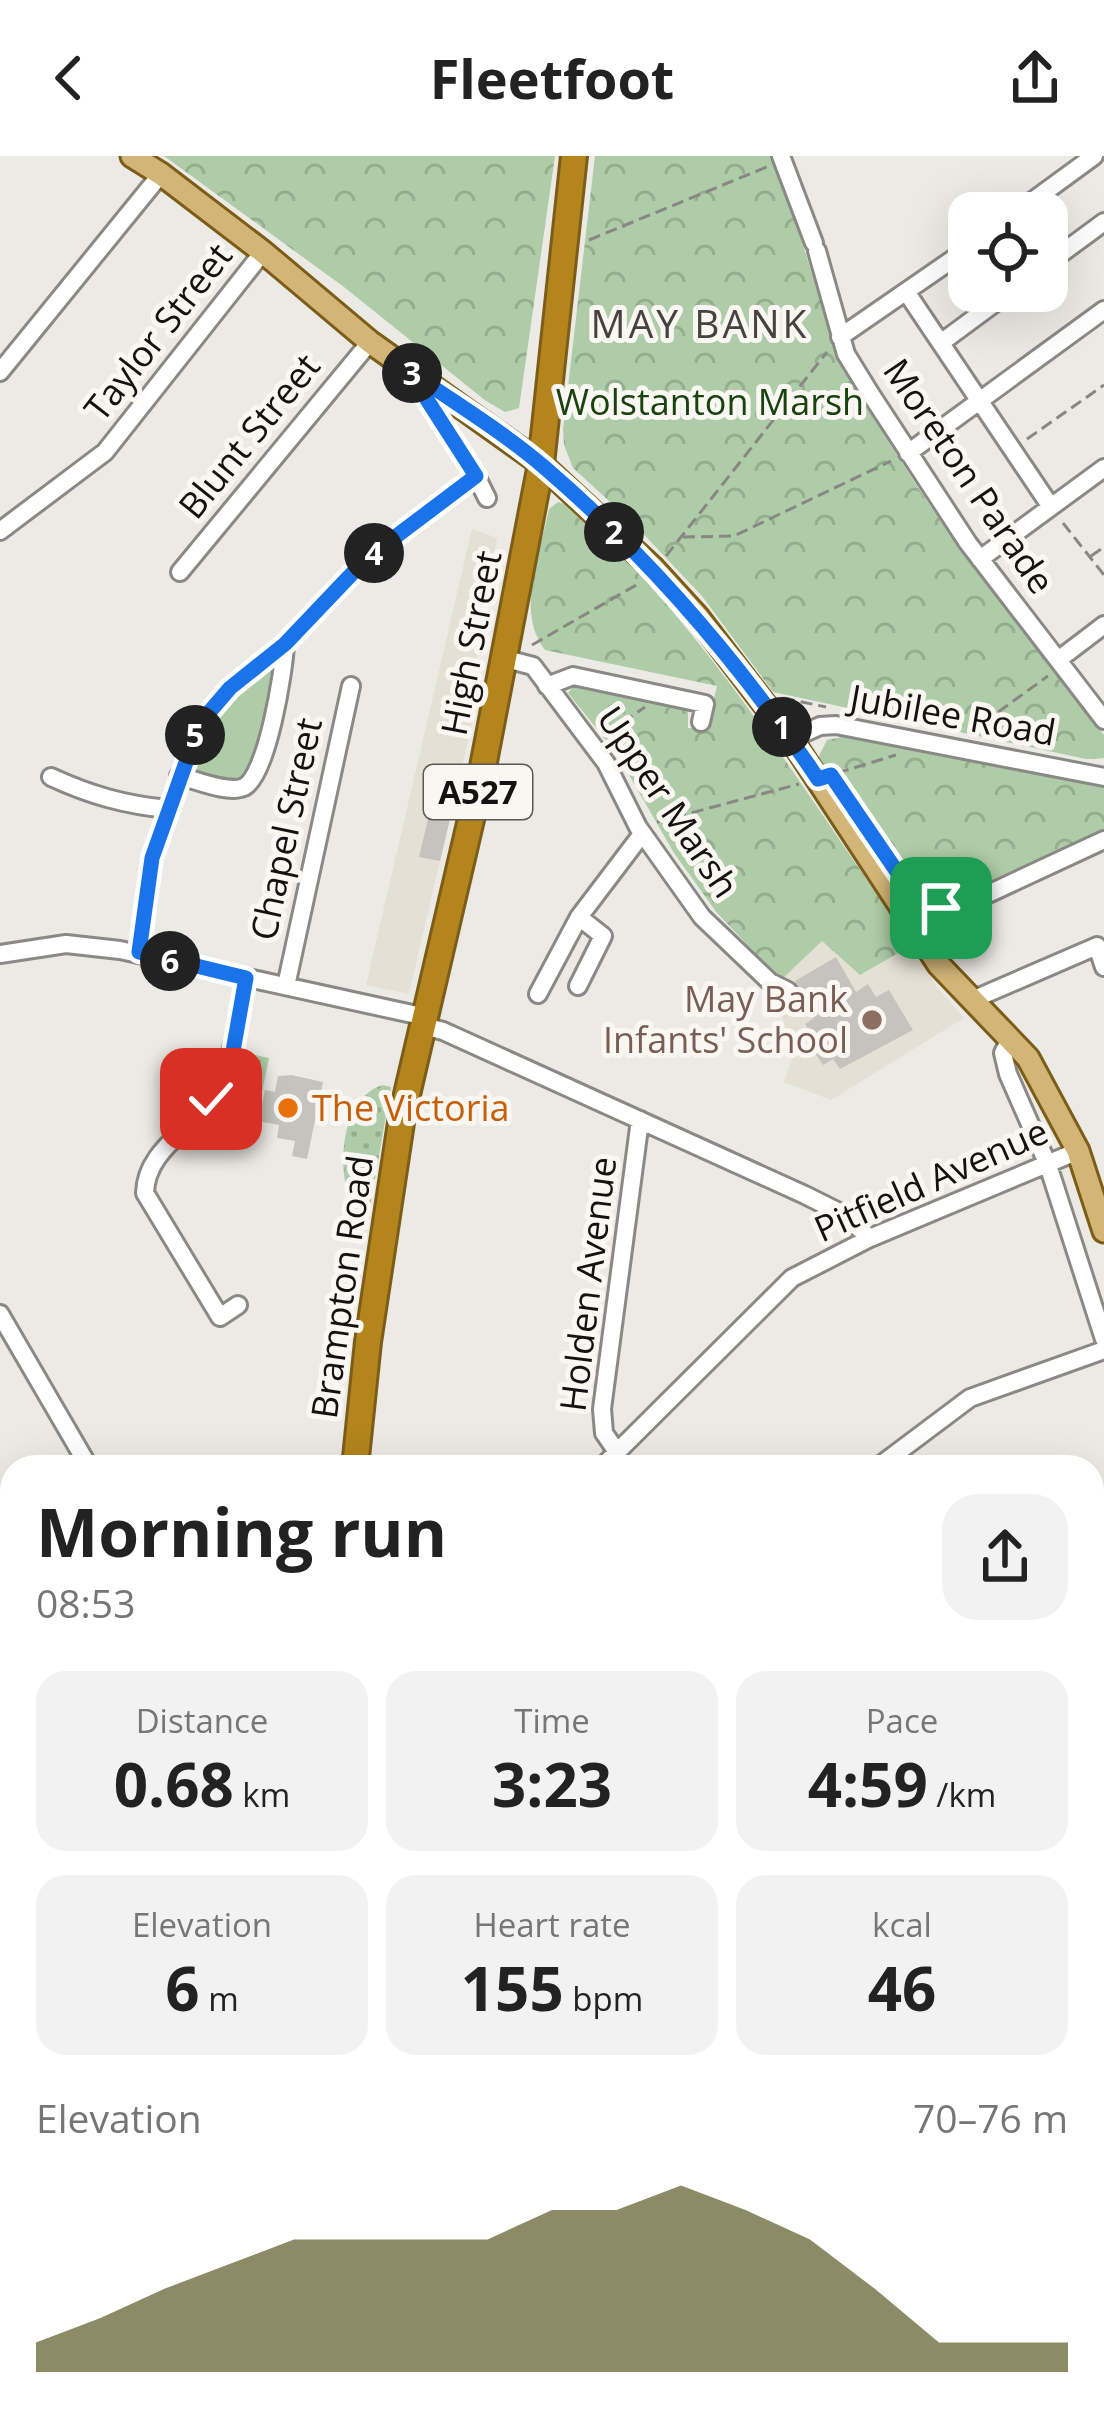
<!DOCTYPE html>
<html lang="en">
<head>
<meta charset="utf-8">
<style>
  body { margin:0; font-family:"Open Sans",sans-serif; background:#f2f2f2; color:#222; height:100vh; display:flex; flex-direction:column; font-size:45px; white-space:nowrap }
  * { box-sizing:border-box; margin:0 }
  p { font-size:39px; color:#767676 }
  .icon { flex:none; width:66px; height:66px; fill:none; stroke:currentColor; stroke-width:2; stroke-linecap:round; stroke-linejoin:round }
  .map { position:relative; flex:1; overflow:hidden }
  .panel { position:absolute; left:0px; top:1299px; width:1104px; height:972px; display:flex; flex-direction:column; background:#fff; border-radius:36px 36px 0 0; box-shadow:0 12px 48px #0002 }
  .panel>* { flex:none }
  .controls { position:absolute; left:948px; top:36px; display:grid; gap:24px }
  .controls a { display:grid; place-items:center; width:120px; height:120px; border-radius:24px; background:#fff; box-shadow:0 12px 48px #0002; font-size:60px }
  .pin { position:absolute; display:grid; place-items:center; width:102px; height:102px; color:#fff; margin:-51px; border-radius:24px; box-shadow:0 6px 18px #0006 }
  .km { position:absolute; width:60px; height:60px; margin:-30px; border-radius:50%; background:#222; color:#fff; font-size:33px; line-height:60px; text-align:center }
  .round { display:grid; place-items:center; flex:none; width:126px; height:126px; border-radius:36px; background:#f2f2f2 }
  .overview { display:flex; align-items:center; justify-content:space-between; height:204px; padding:0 36px }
  h1 { font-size:66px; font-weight:700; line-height:90px }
  .metrics { display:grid; grid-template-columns:repeat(3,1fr); gap:18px; height:204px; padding:12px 36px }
  .metrics div { display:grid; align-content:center; border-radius:30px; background:#f2f2f2; text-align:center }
  .metrics b { font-size:60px; font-weight:700 }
  .metrics small { font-size:33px; font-weight:400 }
  .metrics p { font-size:33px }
  .chart { height:336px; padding:24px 36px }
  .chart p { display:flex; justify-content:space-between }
  .chart svg { width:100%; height:216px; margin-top:12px; fill:#5e5b27; opacity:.7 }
  header { display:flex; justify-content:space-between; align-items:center; height:156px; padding:0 36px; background:#fff; font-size:54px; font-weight:700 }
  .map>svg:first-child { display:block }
  .built { fill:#e5e0d4 }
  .grass { fill:#aecca7 }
  .park { fill:url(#park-crowns) }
  .garden { fill:url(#garden-dots) }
  .building { fill:#c5c3be }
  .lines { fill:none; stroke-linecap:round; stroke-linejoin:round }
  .minor-casing { stroke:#8b8985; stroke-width:22 }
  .major-casing { stroke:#7c5d18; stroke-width:27 }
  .highway-casing { stroke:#7c5d18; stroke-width:30 }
  .path { stroke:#888783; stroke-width:3; stroke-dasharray:12 6; stroke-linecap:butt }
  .minor { stroke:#fff; stroke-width:16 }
  .major { stroke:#d2b677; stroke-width:21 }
  .highway { stroke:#b4851c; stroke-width:24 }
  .route-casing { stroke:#fff; stroke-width:24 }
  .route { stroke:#1a73e8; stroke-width:15 }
  .education-dot { fill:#8d6e63; stroke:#faf7f2; stroke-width:4.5 }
  .food-dot { fill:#e8710a; stroke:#faf7f2; stroke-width:4.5 }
  .labels { text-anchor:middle; stroke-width:10; stroke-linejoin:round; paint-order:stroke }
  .shield { fill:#faf7f2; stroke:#585754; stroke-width:3 }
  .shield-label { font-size:33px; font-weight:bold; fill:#131211 }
  .street-label { font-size:36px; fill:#131211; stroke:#faf7f2 }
  .park-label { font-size:36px; fill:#19420e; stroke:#faf7f2 }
  .education-label { font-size:36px; fill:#785e54; stroke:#faf7f2; text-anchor:end }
  .food-label { font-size:36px; fill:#c56008; stroke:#faf7f2; text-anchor:start }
  .neighbourhood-label { font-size:39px; letter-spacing:3px; fill:#44433f; stroke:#faf7f2 }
</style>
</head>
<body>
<header><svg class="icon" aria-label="back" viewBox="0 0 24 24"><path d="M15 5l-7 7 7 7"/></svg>Fleetfoot<svg class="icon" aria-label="share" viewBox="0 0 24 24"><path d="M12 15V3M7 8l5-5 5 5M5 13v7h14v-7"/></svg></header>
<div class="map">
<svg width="1104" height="2271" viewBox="0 0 1104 2271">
  <defs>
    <pattern id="park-crowns" width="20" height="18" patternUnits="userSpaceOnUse" patternTransform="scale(3)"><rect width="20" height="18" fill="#aecca7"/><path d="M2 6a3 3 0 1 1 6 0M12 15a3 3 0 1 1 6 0" fill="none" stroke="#95ae8f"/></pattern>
    <pattern id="garden-dots" width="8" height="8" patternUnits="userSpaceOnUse" patternTransform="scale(3)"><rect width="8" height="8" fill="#aecca7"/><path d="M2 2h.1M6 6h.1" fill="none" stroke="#95ae8f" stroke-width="1.8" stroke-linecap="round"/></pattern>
  </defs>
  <rect width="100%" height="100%" fill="#eceae5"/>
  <!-- built -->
  <path class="built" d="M472,373l25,9 -28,164 7,4 -67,288 -43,-9z
    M822,785l38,34 52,-30 24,41 28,32 -133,82 -47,-18 11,-32 -11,-17 -1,-15 -8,-20 6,-18z"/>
  <!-- grass -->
  <path class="grass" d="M285,488l-37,141 -69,-9 20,-53z"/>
  <!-- park -->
  <path class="park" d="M164,0h391l-36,252 -14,4 -19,-11 -142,-114z
    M595,0h178c26,65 40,136 70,200 64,136 169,261 261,379v23l-18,1 -313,-67 -71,-96 -69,-73 -60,-55 -9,-23 -1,-16z
    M558,346c23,5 39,29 56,45 116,118 203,264 298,398l-52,30 -38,-34 -41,39 -64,-67 -43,-60 -57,-99 -49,-61 5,-6 115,23v18l19,1 10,-43 -172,-36c-30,-39 -5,-96 4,-141z
    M847,580l257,52v43l-169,81h-15l-103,-152 10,-20z
    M244,2259h239l-18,12h-213z"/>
  <!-- garden -->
  <path class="garden" d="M246,897l23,5 -18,87 -23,-5z
    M383,929l8,2 -21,120 -4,3 -17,-13c-12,-34 -7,-100 34,-112z"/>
  <!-- building -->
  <path class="building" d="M429,659l21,4 -10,42 -21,-4z
    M836,801l20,35 12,-8 8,13 13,-7 24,40 -73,39 -7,-10 -10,6 -11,-16 6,-4 -13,-21 9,-6 -19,-37z
    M291,919l32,7 -16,77 -15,-3 3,-15 -18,-3 2,-13 -21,-4 7,-31 10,2 3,-16z"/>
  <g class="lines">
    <defs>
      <path id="minor" d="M781,0l33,87
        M1016,57l78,-57
        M817,95l29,103 24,39 98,150 136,177
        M1047,108l57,-42
        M907,137l144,214
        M840,181l129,-89
        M942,186l69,-51
        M0,216l161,-198
        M908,297l196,-143
        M476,320l11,22
        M0,375l105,-79 158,-200
        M980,403l124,-91
        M180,416l190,-230
        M506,503l27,7 73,97 32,64 64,90 68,65 18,9 7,12
        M1058,504l46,-35
        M547,530l26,-10 132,28 -4,18
        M791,583l29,-13 16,-1 268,52
        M179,620c17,4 49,18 65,11 23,-11 40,-116 41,-143
        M51,621c39,18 74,28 117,32
        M917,771l187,-87
        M139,797l13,-95 47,-135 31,-35 55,-44 81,-85 110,-83 -65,-101
        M0,798l66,-10 54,6 306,67
        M286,830l65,-300
        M578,830l25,-50 -24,-19
        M538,838l41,-77 63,-83
        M972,844l125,-54 7,21
        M424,870l19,5 362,164 36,18 29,25
        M1010,883l-7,14 5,21 40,91 56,174
        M238,1149l-18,12 -75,-124c1,-44 48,-63 68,-98 21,-37 26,-76 33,-117
        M0,1158l89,153
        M617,1296l-13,-19 -2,-24 38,-289
        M602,1311l190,-189 78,-40 208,-87
        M878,1311l92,-69 134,-48
        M0,1415l12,-7
        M1092,1418l12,-5
        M0,1724l12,-11
        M1092,1736h12
        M0,1758l12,17
        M1092,1967l12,-9
        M0,1998l12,4
        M0,2022l12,3
        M0,2047l12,2
        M1092,2181l12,-9
        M515,2259l9,12
        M1026,2259l9,12"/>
      <path id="major" d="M132,0l29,18 102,78 107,90 171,122 113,105 43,47 94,123 148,226 89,93 50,93 26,80"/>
      <path id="highway" d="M355,1311l13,-125 34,-226 80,-344 59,-308 33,-308
        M167,2271l2,-12"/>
    </defs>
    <!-- minor casing -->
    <use href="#minor" class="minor-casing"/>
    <!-- major casing -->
    <use href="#major" class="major-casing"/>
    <!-- highway casing -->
    <use href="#highway" class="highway-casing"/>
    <!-- path -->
    <path class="path" d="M589,84l180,-74
      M1027,283l77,-54
      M1063,367l41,52
      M683,381l51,-1 157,-75
      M666,400l161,-204
      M1091,400l13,-9
      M532,489l106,-61
      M783,542l43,9
      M608,577l37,-26
      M969,577l79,-57
      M837,617l59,-18
      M657,666l142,-38"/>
    <!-- minor -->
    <use href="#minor" class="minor"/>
    <!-- major -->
    <use href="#major" class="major"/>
    <!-- highway -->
    <use href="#highway" class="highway"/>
  </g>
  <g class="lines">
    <defs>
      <path id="route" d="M211,943l22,-48 13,-73 -107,-26 13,-94 48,-135 30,-35 55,-44 81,-85 110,-83 -68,-106c45,32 94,61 136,97 106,91 196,196 274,312l13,-4 90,132 20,1"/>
    </defs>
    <!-- route casing -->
    <use href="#route" class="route-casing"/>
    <!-- route -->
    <use href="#route" class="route"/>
  </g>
  <!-- markers -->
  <circle class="education-dot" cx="872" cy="864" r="12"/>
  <circle class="food-dot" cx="288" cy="952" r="12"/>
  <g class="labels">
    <!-- shield labels -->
    <rect class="shield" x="424" y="609" width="108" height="54" rx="9"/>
    <g class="shield-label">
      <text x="478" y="648">A527</text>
    </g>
    <!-- street labels -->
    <g class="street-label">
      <text transform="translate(158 176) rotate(-52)" y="13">Taylor Street</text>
      <text transform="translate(249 280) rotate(-51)" y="13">Blunt Street</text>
      <text transform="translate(969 320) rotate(56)" y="13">Moreton Parade</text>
      <text transform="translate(471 487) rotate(-79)" y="13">High Street</text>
      <text transform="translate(953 559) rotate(10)" y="13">Jubilee Road</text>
      <text transform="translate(668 646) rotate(56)" y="13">Upper Marsh</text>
      <text transform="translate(286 673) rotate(-78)" y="13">Chapel Street</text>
      <text transform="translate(931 1024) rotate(-24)" y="13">Pitfield Avenue</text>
      <text transform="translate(588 1128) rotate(-83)" y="13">Holden Avenue</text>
      <text transform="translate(342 1131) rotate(-82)" y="13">Brampton Road</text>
    </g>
    <!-- park labels -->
    <g class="park-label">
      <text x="710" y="259">Wolstanton Marsh</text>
    </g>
    <!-- education labels -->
    <g class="education-label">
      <text x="848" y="856">May Bank<tspan x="848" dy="41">Infants' School</tspan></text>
    </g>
    <!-- food labels -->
    <g class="food-label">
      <text x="312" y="965">The Victoria</text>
    </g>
    <!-- neighbourhood labels -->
    <g class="neighbourhood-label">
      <text x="700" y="182">MAY BANK</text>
    </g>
  </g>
</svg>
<div class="controls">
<a><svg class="icon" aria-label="locate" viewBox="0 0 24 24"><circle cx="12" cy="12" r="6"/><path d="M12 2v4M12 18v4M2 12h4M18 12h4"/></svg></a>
</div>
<div class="pin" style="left:941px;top:752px;background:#1e9e55"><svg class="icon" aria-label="arrive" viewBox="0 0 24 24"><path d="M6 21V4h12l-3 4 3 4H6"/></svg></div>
<div class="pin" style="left:211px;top:943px;background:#d93025"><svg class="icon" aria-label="check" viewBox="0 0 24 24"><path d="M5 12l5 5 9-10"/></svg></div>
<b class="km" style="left:782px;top:571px">1</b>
<b class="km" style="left:614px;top:376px">2</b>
<b class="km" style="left:412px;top:217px">3</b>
<b class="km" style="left:374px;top:397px">4</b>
<b class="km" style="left:195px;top:579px">5</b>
<b class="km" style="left:170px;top:805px">6</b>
<section class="panel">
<div class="overview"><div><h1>Morning run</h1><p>08:53</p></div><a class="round"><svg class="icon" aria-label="share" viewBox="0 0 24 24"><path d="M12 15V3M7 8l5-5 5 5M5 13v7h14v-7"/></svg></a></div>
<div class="metrics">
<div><p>Distance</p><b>0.68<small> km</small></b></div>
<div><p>Time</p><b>3:23</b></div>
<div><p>Pace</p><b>4:59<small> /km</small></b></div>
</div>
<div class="metrics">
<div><p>Elevation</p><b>6<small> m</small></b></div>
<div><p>Heart rate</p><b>155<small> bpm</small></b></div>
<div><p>kcal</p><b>46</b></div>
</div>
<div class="chart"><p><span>Elevation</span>70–76 m</p>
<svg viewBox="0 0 160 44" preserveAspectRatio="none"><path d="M0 44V38L10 33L20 27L30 22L40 17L50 17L60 17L70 17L80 11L90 11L100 6L110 11L120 17L130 27L140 38L150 38L160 38V44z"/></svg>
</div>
</section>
</div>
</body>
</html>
